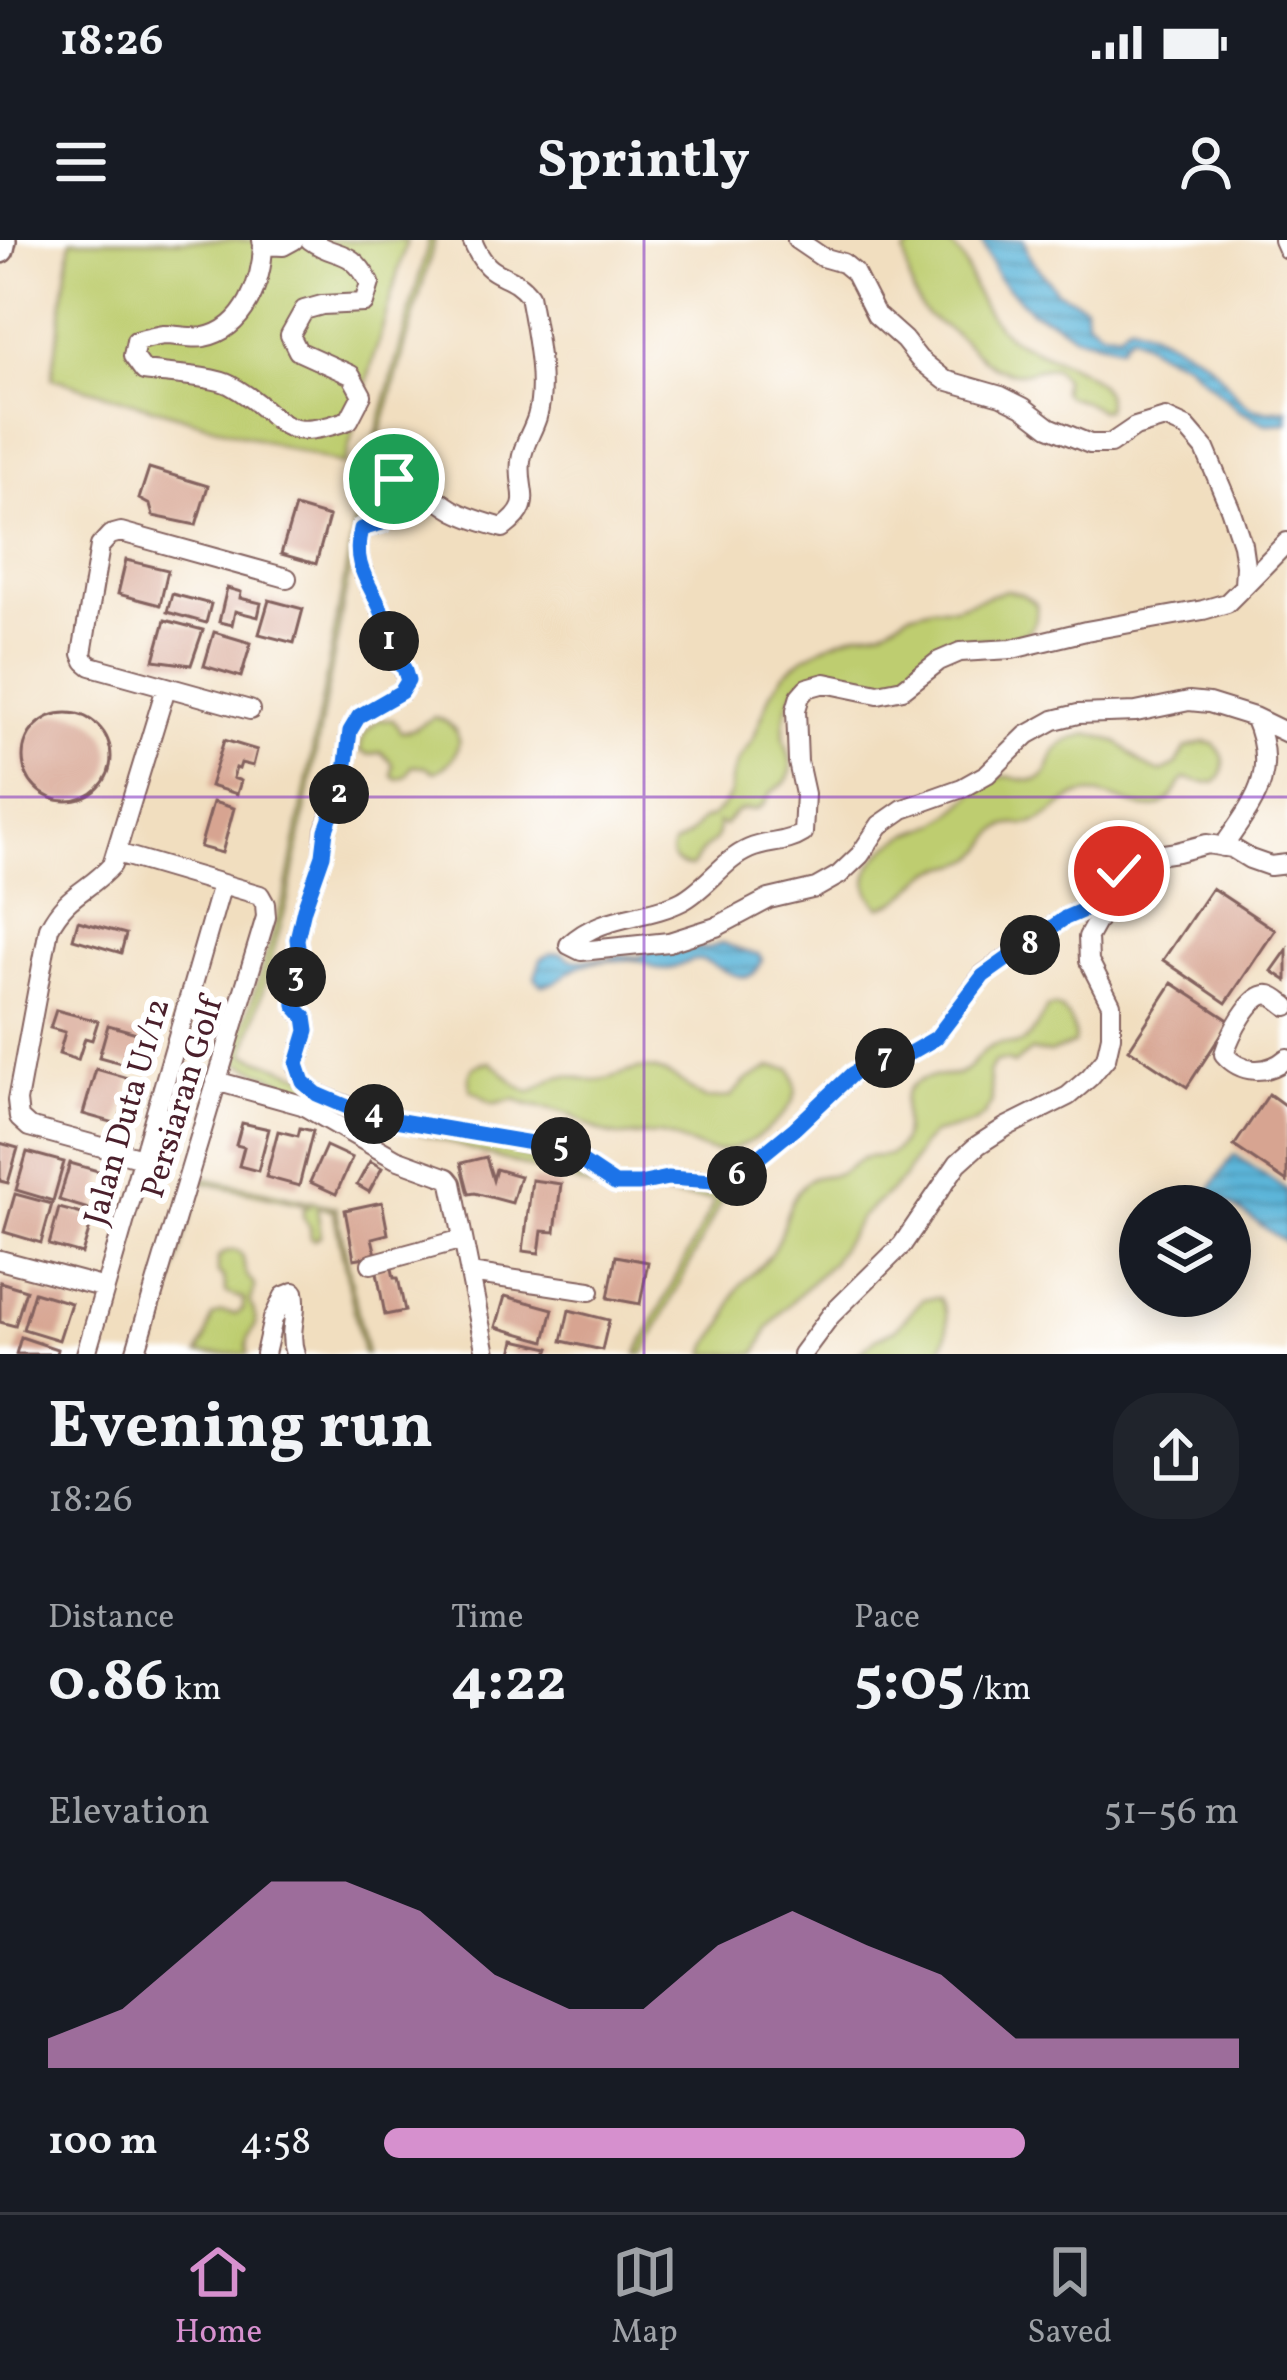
<!DOCTYPE html>
<html lang="en">
<head>
<meta charset="utf-8">
<style>
  body { margin:0; font-family:Vollkorn,serif; background:#20242c; color:#f1f3f6; height:100vh; display:flex; flex-direction:column; font-size:45px; white-space:nowrap }
  * { box-sizing:border-box; margin:0 }
  p { font-size:39px; color:#9ea1a6 }
  .icon { flex:none; width:66px; height:66px; fill:none; stroke:currentColor; stroke-width:2; stroke-linecap:round; stroke-linejoin:round }
  .map { position:relative; height:1114px; overflow:hidden }
  .panel { display:flex; flex-direction:column; background:#171b24; flex:1 }
  .panel>* { flex:none }
  .buttons { position:absolute; left:1119px; top:945px; display:grid; gap:24px }
  .buttons a { display:grid; place-items:center; width:132px; height:132px; border-radius:50%; background:#171b24; box-shadow:0 6px 30px #0003; font-size:60px }
  .pin { position:absolute; display:grid; place-items:center; width:102px; height:102px; color:#fff; margin:-51px; border:6px solid #fff; border-radius:50%; box-shadow:0 3px 12px #0007 }
  .km { position:absolute; width:60px; height:60px; margin:-30px; border-radius:50%; background:#222; color:#fff; font-size:33px; line-height:60px; text-align:center }
  .round { display:grid; place-items:center; flex:none; width:126px; height:126px; border-radius:48px; background:#20242c }
  .overview { display:flex; align-items:center; justify-content:space-between; height:204px; padding:0 48px }
  h1 { font-size:66px; font-weight:700; line-height:90px }
  .metrics { display:grid; grid-template-columns:repeat(3,1fr); gap:18px; height:204px; padding:12px 48px }
  .metrics div { display:grid; align-content:center }
  .metrics b { font-size:60px; font-weight:700 }
  .metrics small { font-size:33px; font-weight:400 }
  .metrics p { font-size:33px }
  .chart { height:336px; padding:24px 48px }
  .chart p { display:flex; justify-content:space-between }
  .chart svg { width:100%; height:216px; margin-top:12px; fill:#d690ce; opacity:.7 }
  ul { padding:0 48px; list-style:none; font-size:39px }
  li { display:grid; grid-template-columns:192px 144px 1fr; align-items:center; height:90px }
  li i { height:30px; border-radius:15px; background:#d690ce }
  .status { display:flex; justify-content:space-between; align-items:center; height:84px; padding:0 60px; background:#171b24; direction:ltr }
  .status svg { height:33px; fill:currentColor }
  header { display:flex; justify-content:space-between; align-items:center; height:156px; padding:0 48px; background:#171b24; font-size:54px; font-weight:700 }
  .tabs { display:flex; justify-content:space-around; align-items:center; height:168px; border-top:3px solid #363941; background:#171b24; font-size:33px; color:#9ea1a6 }
  .tabs a { display:grid; justify-items:center; gap:6px }
  .tabs .on { color:#d690ce }
  .map>svg:first-child { display:block }
  .green { fill:#becd70; stroke:#84764e; stroke-width:3 }
  .water { fill:url(#water-rules); stroke:#536a82; stroke-width:3 }
  .building { fill:#d7a491 }
  .lines { fill:none; stroke-linecap:round; stroke-linejoin:round }
  .minor-casing { stroke:#84625f; stroke-width:22 }
  .highway-casing { stroke:#84625f; stroke-width:32 }
  .minor { stroke:#fff; stroke-width:18 }
  .highway { stroke:#fff; stroke-width:27 }
  .route-casing { stroke:#fff; stroke-width:24 }
  .route { stroke:#1a73e8; stroke-width:15 }
  .grid { fill:none; stroke:#7b2cbf; stroke-width:3; stroke-opacity:0.55 }
  .labels { text-anchor:middle; stroke-width:12; stroke-linejoin:round; paint-order:stroke }
  .street-label { font-size:33px; fill:#4a1f2b; stroke:#fff }
</style>
</head>
<body>
<div class="status"><b>18:26</b><svg viewBox="0 0 49 12"><path d="M0 12V9h3v3zM5 12V6h3v6zM10 12V3h3v9zM15 12V0h3v12zM26 1h20v11H26zM47 4h2v5h-2z"/></svg></div>
<header><svg class="icon" aria-label="menu" viewBox="0 0 24 24"><path d="M4 6h16M4 12h16M4 18h16"/></svg>Sprintly<svg class="icon" aria-label="person" viewBox="0 0 24 24"><circle cx="12" cy="8" r="4"/><path d="M4 21q1-7 8-7t8 7"/></svg></header>
<div class="map">
<svg width="1287" height="1114" viewBox="0 0 1287 1114">
  <defs>
    <pattern id="water-rules" width="6" height="5" patternUnits="userSpaceOnUse" patternTransform="scale(3)"><rect width="6" height="5" fill="#5cb5d9"/><path d="M0 2.5h6" fill="none" stroke="#4e93b0"/></pattern>
  </defs>
  <rect width="100%" height="100%" fill="#fff"/>
  <filter id="ink" filterUnits="userSpaceOnUse"><feTurbulence type="fractalNoise" baseFrequency=".00833" numOctaves="2"/><feDisplacementMap in="SourceGraphic" scale="24" xChannelSelector="R" yChannelSelector="G"/><feConvolveMatrix kernelMatrix="1 2 1 2 8 2 1 2 1" color-interpolation-filters="sRGB"/></filter>
  <filter id="wash" filterUnits="userSpaceOnUse"><feTurbulence type="fractalNoise" baseFrequency=".004" numOctaves="4" result="noise"/><feDisplacementMap in="SourceGraphic" scale="48" xChannelSelector="R" yChannelSelector="G"/><feGaussianBlur stdDeviation="2.7" result="paint"/><feColorMatrix in="noise" values="0 0 0 0 0 0 0 0 0 0 0 0 0 0 0 0 0 1.4 0 .05"/><feComposite in="paint" operator="in"/></filter>
  <g filter="url(#wash)">
    <rect width="100%" height="100%" fill="#f1debf"/>
    <!-- green -->
    <path class="green" d="M71,0h336l-63,225 -292,-87z
      M429,0h6l-71,253 -74,400 -45,161 361,134 119,6 -81,160h-7l78,-154 -112,-9 -253,-80 -117,-51 53,-168 73,-394z
      M919,0c9,0 20,0 28,4 18,9 21,30 28,47 9,18 18,32 33,45 26,21 108,32 98,73l-6,1 -17,-9 -17,-5 -4,-4 1,-13 -9,-11c-14,-3 -22,5 -35,5 -29,-1 -42,-20 -62,-38 -9,-8 -23,-12 -31,-21 -15,-16 -18,-40 -21,-61z
      M1006,350l15,4 15,10c8,52 -67,26 -95,42 -20,11 -28,34 -52,36 -26,2 -48,-17 -73,-8 -24,8 -33,37 -32,61 1,12 9,24 7,36 -3,12 -10,14 -18,20 -5,4 -6,11 -11,15 -15,11 -18,-8 -38,20l-6,-3c3,20 -9,18 -18,31 -3,4 -5,9 -9,13 -15,-1 -24,-8 -18,-22 6,-4 13,-6 17,-11 8,-8 8,-15 20,-16l13,-12 7,-12 1,-15 7,-18 15,-22 18,-46 13,-19 19,-16 29,-16 27,-10 24,-3 26,-16 24,-6h22z
      M434,477c36,9 28,43 1,55l-10,-5 -13,-1 -6,10 -8,3 -6,-3 1,-12 -12,-12 -12,3 -9,-4c1,-16 7,-23 20,-32l13,1 8,12 13,-3z
      M1087,494c11,2 22,3 31,9 16,10 22,25 43,29l15,-7 10,-17 18,-6 10,2c12,12 14,25 2,38 -11,3 -21,-4 -32,-3 -6,6 -9,17 -16,22 -26,24 -60,-22 -95,-3 -14,7 -23,21 -39,25 -12,4 -24,-2 -35,7 -8,5 -10,15 -16,22 -13,14 -35,12 -51,20 -14,7 -21,22 -35,29 -5,3 -11,4 -17,6 -4,-5 -9,-10 -11,-15 -9,-25 18,-47 38,-57 11,-5 24,-7 34,-14 19,-11 40,-40 60,-44 11,-3 23,7 36,3 14,-4 11,-19 19,-29 8,-11 19,-13 31,-17z
      M1054,766c14,4 23,25 20,38l-24,9 -19,-2 -17,13 -7,-3 -12,1 -6,10 3,30 -8,14 -12,8 -40,10 -10,11 -19,34 -43,39 -28,44 -50,49 -14,18 -12,25h-50c3,-14 11,-19 18,-31 8,-14 7,-29 19,-41 14,-13 27,-23 35,-42 8,-20 12,-52 35,-62 8,-3 19,-2 27,-5 8,-4 15,-11 23,-15 8,-3 20,0 27,-4 30,-16 -2,-56 27,-72 14,-9 29,-3 44,-9 11,-5 15,-17 26,-24 17,-11 24,-1 34,-6 10,-4 20,-24 26,-35z
      M490,822c15,9 23,24 40,30 9,-4 16,-10 25,-14 13,-5 24,1 37,2 24,2 39,-17 65,-10 19,5 32,20 49,29l24,-2 17,-17 24,-13 20,2c9,22 5,32 -11,49 -15,16 -42,34 -64,33 -20,0 -35,-13 -53,-16 -16,-3 -30,4 -46,1 -22,-3 -36,-19 -58,-25 -15,-5 -30,-3 -44,-12 -35,8 -17,3 -44,-9 -6,-17 1,-27 19,-28z
      M194,936l142,31 31,147h-4l-30,-144 -16,-3 4,28 -7,5 -3,-2 -1,-11c-5,-8 -9,-8 -6,-19l8,-2 -112,-24 -47,172h-6z
      M234,1010c15,6 6,16 14,27 2,3 5,6 7,10l-5,15c15,33 -7,25 -2,52h-50l8,-16 6,-22 9,-4 16,2 6,-5 1,-10 -18,-6 -2,-15 -6,-5v-16l7,-5z
      M940,1058c10,20 10,37 -2,56h-80l17,-15 19,-9 29,-31z"/>
    <!-- water -->
    <path class="water" d="M981,0h43l5,16 28,35 28,14 1,14 15,11 18,3 10,-10c16,5 62,27 76,37 34,26 28,58 82,49v14l-21,1 -28,-14 -53,-48 -25,-9 -30,-19 -11,13 -46,-12 -21,-15 -21,-9 -33,-33z
      M723,703l22,9 13,2 4,5c-11,38 -44,3 -63,1 -12,-1 -23,10 -36,10 -10,-1 -16,-8 -26,-10 -7,-2 -48,2 -55,5 -17,6 -22,20 -41,20l-6,-8 6,-18 9,-5 11,-1 11,7 36,-1 11,-4 21,2 9,-6 34,-6 23,4z
      M1234,914l53,36v53l-77,-53z"/>
    <g id="blocks">
      <!-- building -->
      <path class="building" d="M149,228l59,18 -12,39 -43,-9 -3,-11 -11,-6z
        M295,267l34,10 -13,47 -35,-10z
        M126,320l42,10 -8,35 -42,-11z
        M227,348l14,4 -1,6 21,5 -3,14 -23,-6 -3,14 -13,-3z
        M172,354l39,10 -5,19 -39,-11z
        M269,360l34,9 -9,34 -35,-9z
        M165,380l38,10 -12,35 -37,-5z
        M214,392l37,11 -10,34 -37,-11z
        M23 517a44 44 0 1 1 88 0a44 44 0 1 1-88 0Z
        M224,500l33,10 -4,16 -12,-3 -2,6 -3,-1 -3,10 8,3 -4,13 -27,-8z
        M213,562l21,6 -12,45 -22,-6z
        M1212,648l63,42 -49,73 -63,-43z
        M78,681l48,13 -5,19 -48,-14z
        M1287,710v31l-15,-10z
        M1172,743l58,38 -43,66 -58,-38z
        M56,770l42,11 -6,19 -7,-2 -7,22 -19,-6 6,-22 -15,-4z
        M108,785l36,10 -9,32 -36,-10z
        M96,829l35,10 -13,45 -35,-10z
        M1269,854l18,13v75l-53,-36z
        M242,883l27,6 -11,42 -19,-5 5,-19 -8,-2z
        M300,888l13,3 -14,55 -33,-9 12,-46 20,5z
        M0,903l18,5 -10,35 -8,-2z
        M326,906l26,12 -16,36 -26,-12z
        M27,912l37,10 -11,39 -37,-11z
        M486,917l7,23 3,-11 24,7 -8,27 -37,-10 -6,1 -8,-31z
        M370,921l12,7 -13,24 -12,-7z
        M70,923l35,10 -10,38 -36,-11z
        M532,940l29,4 -6,48 -13,-1 -3,22 -16,-2z
        M15,954l37,10 -11,39 -37,-11z
        M382,962l6,32 -16,4 4,17 -22,4 -9,-49z
        M59,968l34,9 -11,37 -33,-9z
        M616,1016l32,6 -8,42 -32,-6z
        M391,1024l3,14h4l7,33 -20,4 -9,-48z
        M0,1042l26,8 -11,36 -15,-4z
        M34,1052l37,11 -12,37 -36,-11z
        M505,1056l48,13 -8,32 -49,-14z
        M569,1070l40,10 -7,30 -40,-9z
        M21,1097l36,12 -1,5h-40z
        M515,1100l35,8 -2,6h-36z"/>
    </g>
  </g>
  <g filter="url(#ink)">
    <use href="#blocks" fill-opacity="0" stroke="#84625f" stroke-width="3"/>
    <g class="lines">
      <defs>
        <path id="minor" d="M262,0l1,5 20,1 11,-6
          M472,0c18,45 35,27 57,55 6,34 18,89 8,122 -5,16 -14,27 -16,44 -4,32 16,42 -18,67 -16,-5 -33,-9 -48,-17 -23,-12 -33,-31 -61,-32l-8,14 5,18 -9,12 -21,6c-11,40 13,57 24,91 4,12 4,26 6,38l12,10 5,13 -7,11 -42,24 -9,15 -6,49 -19,50 -2,25 -19,54 -7,30 3,25 -6,20 1,22 10,11 2,14 -10,33 6,18 14,12 33,13 45,13 166,28 54,36h24l29,-6 61,4 66,-54 57,-54 22,-13 36,-8 26,-15 47,-63 82,-57 44,-19 10,-28 18,-13 40,-6 30,-8 25,4 18,11 20,7 17,-2
          M797,0l25,17 21,6 11,9 22,43 28,25 15,19 26,21 56,16 22,11 26,20 41,17h20l25,-17 30,-9 22,10 18,21 25,59 12,36 3,21 -1,21 -17,17 -24,7 -117,21 -74,18 -52,3 -21,9 -36,28 -25,5 -53,-11 -18,5 -7,8 -4,14 2,52 7,32 -2,39c-17,11 -36,8 -54,16 -26,11 -42,39 -67,52 -37,19 -81,13 -113,44l12,6 88,-9 47,-15 53,-28 47,-11 23,-13 21,-20 20,-30 23,-16 59,-21 25,-14 40,-39 27,-15 24,-6 58,-2 53,-11 20,2 45,14c25,57 1,83 -31,130
          M1283,0l4,9
          M263,5c-1,36 -18,84 -59,92 -12,2 -27,-2 -40,-2 -9,1 -19,4 -28,6l-3,15 11,15c21,3 70,5 86,14 57,31 44,61 119,35l13,-25 -11,-20 -53,-24 -8,-16 14,-25 18,-5 42,-2 6,-20c-21,-38 -33,-23 -60,-43
          M1244,346l43,-44
          M250,470l-159,-44 -6,-5 -3,-7 18,-108 10,-11 11,-3 166,46
          M1254,477l33,16
          M117,613l143,42 5,9 1,13 -131,437
          M1287,766c-6,-4 -10,-9 -17,-11 -19,-5 -41,43 -46,59 17,20 43,21 63,4
          M216,841l86,24 94,54 52,19 4,5 34,171
          M142,918l-113,-31 -10,-9 -2,-17 32,-173c18,-35 39,-36 63,-63l54,-177
          M0,1020l105,28
          M371,1024l92,-25
          M470,1033l120,18
          M86,1114l136,-470
          M265,1114l8,-35 11,-23 10,-4c5,22 -7,38 1,62
          M802,1114l29,-39 71,-70 56,-82 20,-18 28,-18 62,-31 22,-19 16,-19 5,-22v-32l-22,-43 -1,-24 21,-38"/>
        <path id="highway" d="M0,9l2,-9"/>
      </defs>
      <!-- minor casing -->
      <use href="#minor" class="minor-casing"/>
      <!-- highway casing -->
      <use href="#highway" class="highway-casing"/>
      <!-- minor -->
      <use href="#minor" class="minor"/>
      <!-- highway -->
      <use href="#highway" class="highway"/>
    </g>
  </g>
  <g class="lines" filter="url(#ink)">
    <defs>
      <path id="route" d="M394,239l-8,14 5,18 -9,12 -21,6c-11,40 13,57 24,91 4,12 5,26 6,38l13,10 4,13 -7,11 -42,24 -9,15 -6,49 -18,50 -3,25 -19,54 -7,30 3,25 -6,20 1,22 10,11 2,14 -10,33 6,18 14,12 33,14 45,12 166,28 54,36h24l29,-6 61,4 66,-54 57,-54 22,-13 36,-8 26,-15 47,-62 82,-58 44,-19 10,-28"/>
    </defs>
    <!-- route casing -->
    <use href="#route" class="route-casing"/>
    <!-- route -->
    <use href="#route" class="route"/>
  </g>
  <!-- grid -->
  <path class="grid" d="M644,0v1114M0,557h1287"/>
  <g class="labels">
    <!-- street labels -->
    <g class="street-label">
      <text transform="translate(180 857) rotate(-73)" y="12">Persiaran Golf</text>
      <text transform="translate(125 871) rotate(-74)" y="12">Jalan Duta U1/12</text>
    </g>
  </g>
</svg>
<div class="buttons">
<a><svg class="icon" aria-label="layers" viewBox="0 0 24 24"><path d="M12 4l9 5-9 5-9-5zM3 14l9 5 9-5"/></svg></a>
</div>
<div class="pin" style="left:394px;top:239px;background:#1e9e55"><svg class="icon" aria-label="arrive" viewBox="0 0 24 24"><path d="M6 21V4h12l-3 4 3 4H6"/></svg></div>
<div class="pin" style="left:1119px;top:631px;background:#d93025"><svg class="icon" aria-label="check" viewBox="0 0 24 24"><path d="M5 12l5 5 9-10"/></svg></div>
<b class="km" style="left:389px;top:401px">1</b>
<b class="km" style="left:339px;top:554px">2</b>
<b class="km" style="left:296px;top:737px">3</b>
<b class="km" style="left:374px;top:874px">4</b>
<b class="km" style="left:561px;top:907px">5</b>
<b class="km" style="left:737px;top:936px">6</b>
<b class="km" style="left:885px;top:818px">7</b>
<b class="km" style="left:1030px;top:705px">8</b>
</div>
<section class="panel">
<div class="overview"><div><h1>Evening run</h1><p>18:26</p></div><a class="round"><svg class="icon" aria-label="share" viewBox="0 0 24 24"><path d="M12 15V3M7 8l5-5 5 5M5 13v7h14v-7"/></svg></a></div>
<div class="metrics">
<div><p>Distance</p><b>0.86<small> km</small></b></div>
<div><p>Time</p><b>4:22</b></div>
<div><p>Pace</p><b>5:05<small> /km</small></b></div>
</div>
<div class="chart"><p><span>Elevation</span>51–56 m</p>
<svg viewBox="0 0 160 44" preserveAspectRatio="none"><path d="M0 44V38L10 32L20 19L30 6L40 6L50 12L60 25L70 32L80 32L90 19L100 12L110 19L120 25L130 38L140 38L150 38L160 38V44z"/></svg>
</div>
<ul>
<li><b>100 m</b>4:58<i style="width:75%"></i></li>
</ul>
</section>
<nav class="tabs">
<a class="on"><svg class="icon" aria-label="home" viewBox="0 0 24 24"><path d="M3 11l9-7 9 7M6 9v11h12V9"/></svg>Home</a>
<a><svg class="icon" aria-label="map" viewBox="0 0 24 24"><path d="M3 6l6-2 6 2 6-2v14l-6 2-6-2-6 2zM9 4v14M15 6v14"/></svg>Map</a>
<a><svg class="icon" aria-label="saved" viewBox="0 0 24 24"><path d="M7 4h10v16l-5-4-5 4z"/></svg>Saved</a>
</nav>
</body>
</html>
